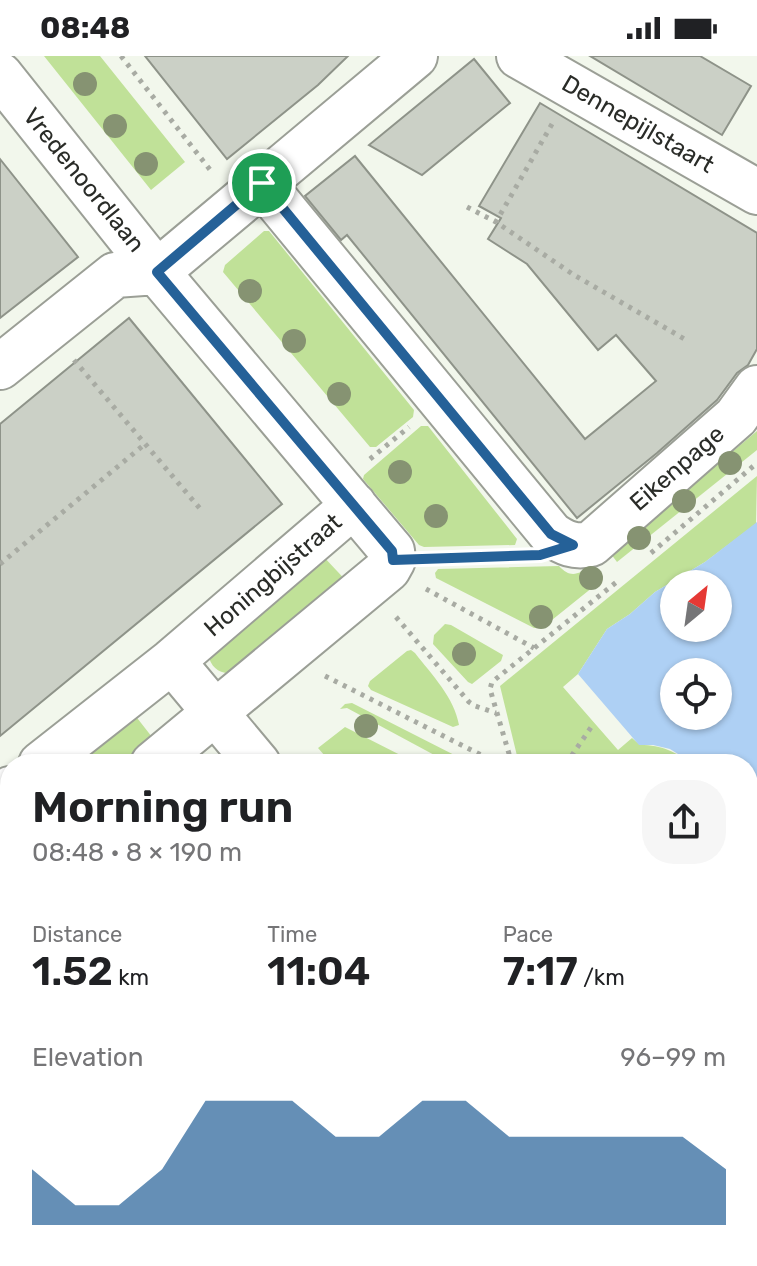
<!DOCTYPE html>
<html lang="en">
<head>
<meta charset="utf-8">
<style>
  body { margin:0; font-family:Rubik,sans-serif; background:#f6f6f6; color:#202124; height:100vh; display:flex; flex-direction:column; font-size:30px; white-space:nowrap }
  * { box-sizing:border-box; margin:0 }
  p { font-size:26px; color:#757577 }
  .icon { flex:none; width:44px; height:44px; fill:none; stroke:currentColor; stroke-width:2; stroke-linecap:round; stroke-linejoin:round }
  .map { position:relative; flex:1; overflow:hidden }
  .sheet { position:absolute; left:0px; top:698px; width:758px; height:512px; display:flex; flex-direction:column; background:#fff; border-radius:32px 32px 0 0; box-shadow:0 2px 6px #0004 }
  .sheet>* { flex:none }
  .needle { width:52px; rotate:29deg }
  .controls { position:absolute; left:660px; top:514px; display:grid; gap:16px }
  .controls a { display:grid; place-items:center; width:72px; height:72px; border-radius:50%; background:#fff; box-shadow:0 2px 6px #0004; font-size:40px }
  .pin { position:absolute; display:grid; place-items:center; width:68px; height:68px; color:#fff; margin:-34px; border:4px solid #fff; border-radius:50%; box-shadow:0 2px 8px #0007 }
  .round { display:grid; place-items:center; flex:none; width:84px; height:84px; border-radius:32px; background:#f6f6f6 }
  .headline { display:flex; align-items:center; justify-content:space-between; height:136px; padding:0 32px }
  h1 { font-size:44px; font-weight:600; line-height:60px }
  .figures { display:grid; grid-template-columns:repeat(3,1fr); gap:12px; height:136px; padding:8px 32px }
  .figures div { display:grid; align-content:center }
  .figures b { font-size:40px; font-weight:600 }
  .figures small { font-size:22px; font-weight:400 }
  .figures p { font-size:22px }
  .chart { height:224px; padding:16px 32px }
  .chart p { display:flex; justify-content:space-between }
  .chart svg { width:100%; height:144px; margin-top:8px; fill:#256198; opacity:.7 }
  .status { display:flex; justify-content:space-between; align-items:center; height:56px; padding:0 40px; background:#fff; direction:ltr }
  .status svg { height:22px; fill:currentColor }
  .map>svg:first-child { display:block }
  .green { fill:#c0e198 }
  .water { fill:#aed0f4; fill-rule:evenodd }
  .building { fill:#cbd0c6; stroke:#8e9389; stroke-width:2 }
  .lines { fill:none; stroke-linecap:round; stroke-linejoin:round }
  .minor-casing { stroke:#9b9f96; stroke-width:48 }
  .path { stroke:#a8aba3; stroke-width:5; stroke-dasharray:4 6; stroke-linecap:butt }
  .minor { stroke:#fff; stroke-width:44 }
  .tree { fill:#869372 }
  .route-casing { stroke:#fff; stroke-width:16 }
  .route { stroke:#256198; stroke-width:10 }
  .labels { text-anchor:middle; stroke-width:8; stroke-linejoin:round; paint-order:stroke }
  .street-label { font-size:24px; fill:#2a2c28; stroke:#fff }
</style>
</head>
<body>
<div class="status"><b>08:48</b><svg viewBox="0 0 49 12"><path d="M0 12V9h3v3zM5 12V6h3v6zM10 12V3h3v9zM15 12V0h3v12zM26 1h20v11H26zM47 4h2v5h-2z"/></svg></div>
<div class="map">
<svg width="757" height="1210" viewBox="0 0 757 1210">
  <rect width="100%" height="100%" fill="#f2f7ec"/>
  <!-- green -->
  <path class="green" d="M44,0h56l85,106 -34,28z
    M264,175h5l145,179 -1,7 -37,30h-6l-147,-175 2,-7z
    M421,370h7l89,113 -2,6 -91,2 -5,-2 -56,-66 1,-4z
    M757,375v19l-140,112 -6,-8z
    M757,420l-1,48 -51,38 -50,30 -25,22 -23,15 -29,45 -15,13 55,63 14,-12 8,7c23,0 34,7 54,19h-175l-19,-78z
    M322,499l30,32 -119,87c-12,-1 -20,-4 -24,-16z
    M559,510c11,12 19,9 31,0l13,13 -61,49h-8l-98,-50 -1,-5 3,-4z
    M445,568l6,1 52,30 -2,6 -29,23 -4,-2 -35,-38 1,-9z
    M411,594l4,3c17,22 39,44 44,72l-6,2 -82,-37 -3,-4 2,-5 37,-30z
    M352,647l120,61h-21l-104,-56 -7,1 5,-5z
    M127,649l32,41 -23,18h-81z
    M345,671l73,37h-86l-14,-16z
    M10,745v64l-10,8v-63z
    M748,766l9,11v80l-9,8z
    M748,917l9,10v45l-9,8z
    M757,998v75l-9,8v-75z"/>
  <!-- water -->
  <path class="water" d="M757,466v311l-9,-11v-58h-54l-24,-15 -17,-4h-14l-61,-71 29,-45 23,-15 25,-22 50,-30zM674,528h44v44h-44zM674,616h44v44h-44z"/>
  <!-- building -->
  <path class="building" d="M145,0h203l-30,29 -91,74z
    M590,0h110l51,30 -29,49z
    M474,3l36,44 -88,72 -53,-30z
    M540,47l217,130v116l-9,16 -11,8 -20,27 -60,53 -80,65 -230,-283 -6,5 -36,-44 50,-40 230,283 71,-58 -40,-46 -18,15 -71,-86 -39,-25 13,-21 -22,-12z
    M0,103l78,98 -78,61z
    M129,262l153,186 -282,232v-312z"/>
  <g class="lines">
    <defs>
      <path id="minor" d="M519,0l238,136
        M0,19l157,197 235,279 1,9 -5,9 -235,195
        M262,127l289,351c13,9 24,14 40,10l145,-127 21,-29
        M157,216l258,-216
        M0,311l115,-92 42,-3
        M172,605l86,103
        M41,708l131,-103 182,-156
        M0,741l10,-8
        M0,832l10,-8
        M0,964l10,13
        M0,1161l10,-8
        M659,1200l8,10
        M585,1210l12,-10"/>
    </defs>
    <!-- minor casing -->
    <use href="#minor" class="minor-casing"/>
    <!-- path -->
    <path class="path" d="M121,0l90,115
      M552,68l-56,98 78,53 114,66
      M467,151l29,15
      M74,304l128,151
      M370,403l39,-32
      M651,497l106,-90
      M432,503l82,-3
      M0,508l145,-120
      M426,533l108,59
      M396,561l73,85 6,4 21,7
      M325,620l174,88
      M512,708l-22,-75 2,-7 127,-102
      M566,708l28,-41
      M748,877l9,-7
      M748,904l9,9
      M748,994l9,-8
      M181,1210l12,-10"/>
    <!-- minor -->
    <use href="#minor" class="minor"/>
  </g>
  <!-- trees -->
  <g class="tree">
    <circle cx="85" cy="28" r="12"/>
    <circle cx="115" cy="70" r="12"/>
    <circle cx="146" cy="108" r="12"/>
    <circle cx="250" cy="235" r="12"/>
    <circle cx="294" cy="285" r="12"/>
    <circle cx="339" cy="338" r="12"/>
    <circle cx="730" cy="407" r="12"/>
    <circle cx="400" cy="416" r="12"/>
    <circle cx="684" cy="445" r="12"/>
    <circle cx="436" cy="460" r="12"/>
    <circle cx="639" cy="482" r="12"/>
    <circle cx="591" cy="522" r="12"/>
    <circle cx="541" cy="561" r="12"/>
    <circle cx="464" cy="598" r="12"/>
    <circle cx="366" cy="670" r="12"/>
  </g>
  <g class="lines">
    <defs>
      <path id="route" d="M262,127l289,351 22,11 -33,10 -147,5 -1,-9 -235,-279z"/>
    </defs>
    <!-- route casing -->
    <use href="#route" class="route-casing"/>
    <!-- route -->
    <use href="#route" class="route"/>
  </g>
  <g class="labels">
    <!-- street labels -->
    <g class="street-label">
      <text transform="translate(638 68) rotate(30)" y="8">Dennepijlstaart</text>
      <text transform="translate(84 124) rotate(51)" y="8">Vredenoordlaan</text>
      <text transform="translate(677 412) rotate(-41)" y="8">Eikenpage</text>
      <text transform="translate(273 519) rotate(-41)" y="8">Honingbijstraat</text>
    </g>
  </g>
</svg>
<div class="controls">
<a><svg class="needle" viewBox="-14 -14 28 28"><path d="M0-13l5 13h-10z" fill="#e53935"/><path d="M0 13l5-13h-10z" fill="#757577"/></svg></a>
<a><svg class="icon" aria-label="locate" viewBox="0 0 24 24"><circle cx="12" cy="12" r="6"/><path d="M12 2v4M12 18v4M2 12h4M18 12h4"/></svg></a>
</div>
<div class="pin" style="left:262px;top:127px;background:#1e9e55"><svg class="icon" aria-label="arrive" viewBox="0 0 24 24"><path d="M6 21V4h12l-3 4 3 4H6"/></svg></div>
<section class="sheet">
<div class="headline"><div><h1>Morning run</h1><p>08:48 · 8 × 190 m</p></div><a class="round"><svg class="icon" aria-label="share" viewBox="0 0 24 24"><path d="M12 15V3M7 8l5-5 5 5M5 13v7h14v-7"/></svg></a></div>
<div class="figures">
<div><p>Distance</p><b>1.52<small> km</small></b></div>
<div><p>Time</p><b>11:04</b></div>
<div><p>Pace</p><b>7:17<small> /km</small></b></div>
</div>
<div class="chart"><p><span>Elevation</span>96–99 m</p>
<svg viewBox="0 0 160 44" preserveAspectRatio="none"><path d="M0 44V27L10 38L20 38L30 27L40 6L50 6L60 6L70 17L80 17L90 6L100 6L110 17L120 17L130 17L140 17L150 17L160 27V44z"/></svg>
</div>
</section>
</div>
</body>
</html>
